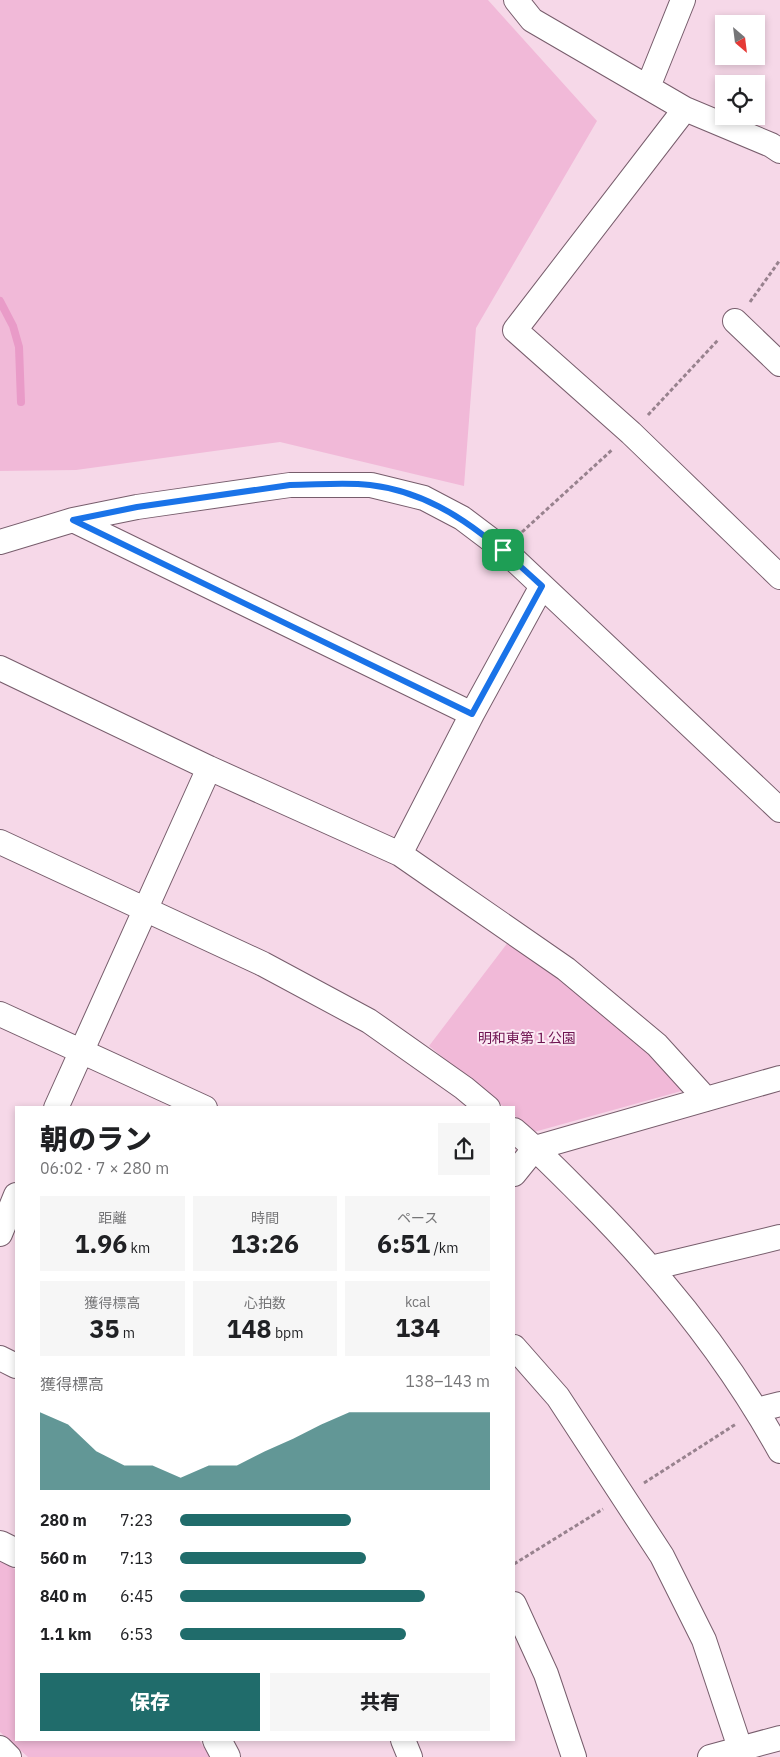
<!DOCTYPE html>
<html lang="ja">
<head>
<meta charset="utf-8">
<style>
  body { margin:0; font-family:"IBM Plex Sans","Noto Sans JP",sans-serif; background:#f6f6f6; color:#202124; height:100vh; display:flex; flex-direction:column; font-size:19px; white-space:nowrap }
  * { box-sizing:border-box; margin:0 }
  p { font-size:16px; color:#757577 }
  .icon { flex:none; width:28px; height:28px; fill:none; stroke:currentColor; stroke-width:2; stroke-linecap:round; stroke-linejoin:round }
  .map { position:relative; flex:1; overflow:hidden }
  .side { position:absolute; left:15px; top:1106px; width:500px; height:635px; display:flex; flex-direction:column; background:#fff; border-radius:0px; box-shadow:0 2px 8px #0003 }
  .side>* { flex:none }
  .needle { width:32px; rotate:152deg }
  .tools { position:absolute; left:715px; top:15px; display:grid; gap:10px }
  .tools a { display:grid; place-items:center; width:50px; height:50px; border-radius:0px; background:#fff; box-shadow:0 2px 8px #0003; font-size:25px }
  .pin { position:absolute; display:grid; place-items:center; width:42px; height:42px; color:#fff; margin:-21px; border-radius:10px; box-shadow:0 2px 8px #0006 }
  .round { display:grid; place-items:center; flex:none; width:52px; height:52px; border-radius:0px; background:#f6f6f6 }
  .overview { display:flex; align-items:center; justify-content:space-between; height:85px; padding:0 25px }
  h1 { font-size:28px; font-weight:800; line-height:38px }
  .stats { display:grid; grid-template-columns:repeat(3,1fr); gap:8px; height:85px; padding:5px 25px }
  .stats div { display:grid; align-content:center; border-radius:0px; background:#f6f6f6; text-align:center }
  .stats b { font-size:25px; font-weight:800 }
  .stats small { font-size:14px; font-weight:400 }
  .stats p { font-size:14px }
  .chart { height:140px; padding:10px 25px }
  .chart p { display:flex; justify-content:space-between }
  .chart svg { width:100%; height:90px; margin-top:5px; fill:#206c6b; opacity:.7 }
  .cta { display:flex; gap:10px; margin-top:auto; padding:10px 25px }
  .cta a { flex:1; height:58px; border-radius:0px; background:#206c6b; color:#fff; font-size:20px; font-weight:800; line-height:58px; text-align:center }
  .cta a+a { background:#f6f6f6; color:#202124 }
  ul { padding:0 25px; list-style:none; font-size:16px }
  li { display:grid; grid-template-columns:80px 60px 1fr; align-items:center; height:38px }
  li i { height:12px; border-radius:6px; background:#206c6b }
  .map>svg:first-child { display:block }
  .green { fill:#f1b9d8 }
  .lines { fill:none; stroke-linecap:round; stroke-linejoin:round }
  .stream { stroke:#e99bc8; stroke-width:8 }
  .minor-casing { stroke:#775d6c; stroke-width:26 }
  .tertiary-casing { stroke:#775d6c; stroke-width:30 }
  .path { stroke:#98828e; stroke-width:3; stroke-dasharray:4 2.5; stroke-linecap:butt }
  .minor { stroke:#fff; stroke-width:24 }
  .tertiary { stroke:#fff; stroke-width:28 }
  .route-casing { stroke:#fff; stroke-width:10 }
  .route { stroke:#1a73e8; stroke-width:6 }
  .labels { text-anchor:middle; stroke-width:4; stroke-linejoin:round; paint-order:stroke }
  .park-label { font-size:14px; fill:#6f1552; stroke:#fbe9f3 }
</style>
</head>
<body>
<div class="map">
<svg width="780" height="1757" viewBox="0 0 780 1757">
  <rect width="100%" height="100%" fill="#f6d8e8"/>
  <!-- green -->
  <path class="green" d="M0,0h488l109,121 -121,207 -12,158 -184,-44 -204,28 -76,1z
    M509,941l108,79 68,70 -151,42 -20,-17v-7l-10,-1 -75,-61z
    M0,1560l16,10v170h183l11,17h-182l-28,-25z"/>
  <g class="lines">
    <!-- stream -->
    <path class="stream" d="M0,301l13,25 6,21 2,55"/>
    <defs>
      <path id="minor" d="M516,0l16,20 153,89 86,36 9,6
        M648,87l35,-87
        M685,109l-170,221 116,103 149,144
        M735,321l45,43
        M73,520l399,194
        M0,542l73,-22 64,-13 153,-22h81l53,13 38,20 41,31 277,261
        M0,668l209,100 191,86 166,115 91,76 49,54
        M0,842l263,122 106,57 95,67 24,20
        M400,854l72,-140 70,-128
        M0,1014l205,94
        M56,1108l153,-340
        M514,1130c25,21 48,45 71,68 76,76 143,159 195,253
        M514,1174l21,-26 245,-70
        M0,1234l16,-39
        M651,1268l129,-31
        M514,1347l44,50 104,159 42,84 39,117
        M0,1358l16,8
        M757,1410l23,-6
        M514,1604l32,70 28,83
        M403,1740l7,17
        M0,1748l9,9
        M710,1757l70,-19"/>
      <path id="tertiary" d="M0,1545l16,8
        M217,1740l9,17"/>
    </defs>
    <!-- minor casing -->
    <use href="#minor" class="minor-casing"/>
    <!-- tertiary casing -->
    <use href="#tertiary" class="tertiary-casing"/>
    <!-- path -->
    <path class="path" d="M750,302l30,-42
      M648,415l71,-76
      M522,532l91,-83
      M644,1483l92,-59
      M514,1564l89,-55"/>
    <!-- minor -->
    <use href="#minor" class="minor"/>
    <!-- tertiary -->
    <use href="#tertiary" class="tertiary"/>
  </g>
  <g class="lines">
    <defs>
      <path id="route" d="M290,485c26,0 54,-3 80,0 71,8 122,55 172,101l-70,128 -399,-194 64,-13z"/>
    </defs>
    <!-- route casing -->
    <use href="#route" class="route-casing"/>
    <!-- route -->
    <use href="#route" class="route"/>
  </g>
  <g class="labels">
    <!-- park labels -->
    <g class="park-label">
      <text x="527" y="1043">明和東第１公園</text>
    </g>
  </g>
</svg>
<div class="tools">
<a><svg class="needle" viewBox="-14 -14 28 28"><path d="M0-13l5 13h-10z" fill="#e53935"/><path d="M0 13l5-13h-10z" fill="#757577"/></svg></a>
<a><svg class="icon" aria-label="locate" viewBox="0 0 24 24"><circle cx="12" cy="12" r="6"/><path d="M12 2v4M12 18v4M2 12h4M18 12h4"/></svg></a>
</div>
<div class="pin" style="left:503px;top:550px;background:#1e9e55"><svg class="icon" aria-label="arrive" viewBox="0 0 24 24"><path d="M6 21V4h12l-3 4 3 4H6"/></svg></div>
<section class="side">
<div class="overview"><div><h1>朝のラン</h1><p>06:02 · 7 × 280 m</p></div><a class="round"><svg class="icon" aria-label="share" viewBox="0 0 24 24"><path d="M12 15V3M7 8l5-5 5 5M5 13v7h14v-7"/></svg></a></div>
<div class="stats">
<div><p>距離</p><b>1.96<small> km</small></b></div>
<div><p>時間</p><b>13:26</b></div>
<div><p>ペース</p><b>6:51<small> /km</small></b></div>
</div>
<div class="stats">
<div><p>獲得標高</p><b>35<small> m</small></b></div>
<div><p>心拍数</p><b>148<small> bpm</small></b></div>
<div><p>kcal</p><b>134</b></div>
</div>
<div class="chart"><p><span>獲得標高</span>138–143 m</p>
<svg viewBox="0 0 160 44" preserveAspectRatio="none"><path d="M0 44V6L10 12L20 25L30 32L40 32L50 38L60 32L70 32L80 25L90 19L100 12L110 6L120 6L130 6L140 6L150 6L160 6V44z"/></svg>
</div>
<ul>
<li><b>280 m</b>7:23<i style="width:55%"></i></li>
<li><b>560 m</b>7:13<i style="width:60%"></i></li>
<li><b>840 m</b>6:45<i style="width:79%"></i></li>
<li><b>1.1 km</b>6:53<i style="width:73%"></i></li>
</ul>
<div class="cta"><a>保存</a><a>共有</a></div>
</section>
</div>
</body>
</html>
